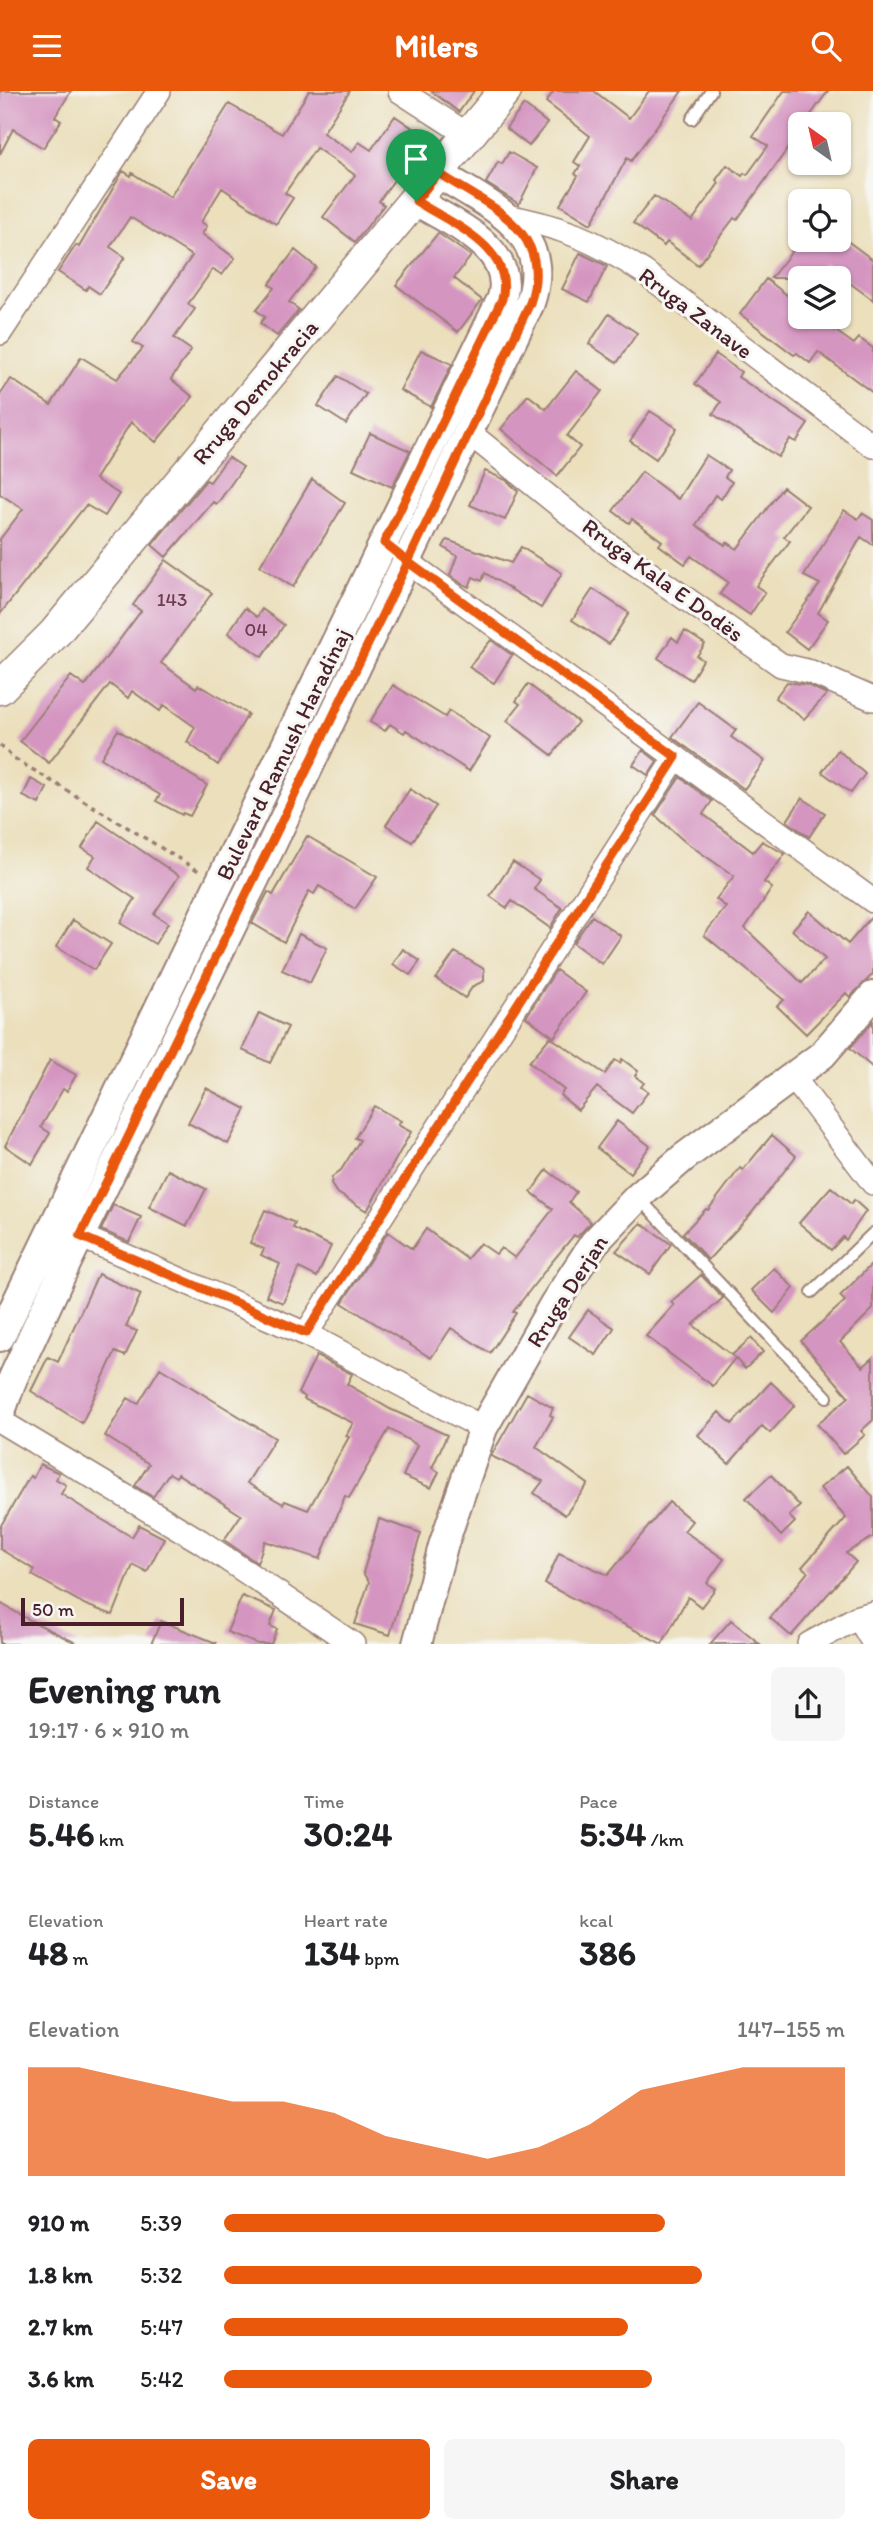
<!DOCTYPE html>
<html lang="en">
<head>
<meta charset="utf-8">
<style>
  body { margin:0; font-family:Itim,sans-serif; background:#f6f6f6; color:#202124; height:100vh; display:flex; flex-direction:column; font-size:26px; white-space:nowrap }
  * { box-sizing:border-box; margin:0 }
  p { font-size:23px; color:#757577 }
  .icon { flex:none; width:38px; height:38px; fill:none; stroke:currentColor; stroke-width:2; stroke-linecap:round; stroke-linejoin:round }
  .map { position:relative; height:1553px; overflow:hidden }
  .side { display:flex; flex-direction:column; background:#fff; flex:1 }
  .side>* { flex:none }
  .needle { width:46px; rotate:326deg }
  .tools { position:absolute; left:788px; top:21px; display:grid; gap:14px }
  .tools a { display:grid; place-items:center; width:63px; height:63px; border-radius:10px; background:#fff; box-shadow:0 2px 5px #0004; font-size:35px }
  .scale { position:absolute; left:21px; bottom:18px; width:163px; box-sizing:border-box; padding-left:7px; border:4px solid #4a1f2b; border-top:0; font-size:19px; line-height:24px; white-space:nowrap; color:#4a1f2b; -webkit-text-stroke:5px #f6f6f2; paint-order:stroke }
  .pin { position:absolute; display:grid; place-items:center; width:60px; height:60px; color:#fff; margin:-72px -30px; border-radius:50% 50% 50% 0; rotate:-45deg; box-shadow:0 0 7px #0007 }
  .pin .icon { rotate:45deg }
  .round { display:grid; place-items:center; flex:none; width:74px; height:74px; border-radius:10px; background:#f6f6f6 }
  .headline { display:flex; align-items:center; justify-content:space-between; height:119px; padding:0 28px }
  h1 { font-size:38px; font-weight:700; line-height:52px }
  .metrics { display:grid; grid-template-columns:repeat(3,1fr); gap:10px; height:119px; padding:7px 28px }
  .metrics div { display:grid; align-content:center }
  .metrics b { font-size:35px; font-weight:700 }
  .metrics small { font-size:19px; font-weight:400 }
  .metrics p { font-size:19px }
  .chart { height:196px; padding:14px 28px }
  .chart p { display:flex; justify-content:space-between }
  .chart svg { width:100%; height:126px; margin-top:7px; fill:#ea580c; opacity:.7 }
  .primary-button { display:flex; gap:14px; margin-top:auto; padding:14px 28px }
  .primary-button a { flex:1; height:80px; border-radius:10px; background:#ea580c; color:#fff; font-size:28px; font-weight:700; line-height:80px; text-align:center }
  .primary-button a+a { background:#f6f6f6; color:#202124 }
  ul { padding:0 28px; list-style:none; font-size:23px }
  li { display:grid; grid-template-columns:112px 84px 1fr; align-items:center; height:52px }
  li i { height:18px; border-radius:9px; background:#ea580c }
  header { display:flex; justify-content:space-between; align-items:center; height:91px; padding:0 28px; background:#ea580c; color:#fff; font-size:32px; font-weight:700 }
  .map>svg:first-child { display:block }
  .building { fill:#d595c1 }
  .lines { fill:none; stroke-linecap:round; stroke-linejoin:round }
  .service-casing { stroke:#9a7f74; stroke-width:14 }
  .minor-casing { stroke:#9a7f74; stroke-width:26 }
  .tertiary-casing { stroke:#9a7f74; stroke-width:32 }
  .secondary-casing { stroke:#9a7f74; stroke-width:35 }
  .path { stroke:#9a7f74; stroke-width:3.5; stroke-dasharray:5 5; stroke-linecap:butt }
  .service { stroke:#fff; stroke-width:10 }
  .minor { stroke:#fff; stroke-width:23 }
  .tertiary { stroke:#fff; stroke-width:28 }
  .secondary { stroke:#fff; stroke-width:32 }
  .route-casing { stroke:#fff; stroke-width:14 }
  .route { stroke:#ea580c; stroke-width:9 }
  .labels { text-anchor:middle; stroke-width:6; stroke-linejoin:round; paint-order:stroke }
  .number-label { font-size:19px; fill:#6d3c50 }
  .street-label { font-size:23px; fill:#4a1f2b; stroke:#f6f6f2 }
</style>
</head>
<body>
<header><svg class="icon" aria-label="menu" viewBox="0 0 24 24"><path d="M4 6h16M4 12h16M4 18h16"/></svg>Milers<svg class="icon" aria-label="search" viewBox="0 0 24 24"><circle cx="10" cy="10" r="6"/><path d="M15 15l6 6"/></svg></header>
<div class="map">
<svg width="873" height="1553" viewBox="0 0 873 1553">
  <rect width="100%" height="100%" fill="#f6f6f2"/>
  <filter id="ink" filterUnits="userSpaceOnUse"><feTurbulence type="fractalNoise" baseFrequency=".0143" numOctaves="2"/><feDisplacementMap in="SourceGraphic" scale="14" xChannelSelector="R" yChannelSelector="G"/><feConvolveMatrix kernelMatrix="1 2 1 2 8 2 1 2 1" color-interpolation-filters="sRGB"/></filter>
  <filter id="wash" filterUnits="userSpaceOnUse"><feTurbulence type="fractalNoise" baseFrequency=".00686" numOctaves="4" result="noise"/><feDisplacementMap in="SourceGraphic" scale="28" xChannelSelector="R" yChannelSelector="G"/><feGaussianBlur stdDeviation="1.57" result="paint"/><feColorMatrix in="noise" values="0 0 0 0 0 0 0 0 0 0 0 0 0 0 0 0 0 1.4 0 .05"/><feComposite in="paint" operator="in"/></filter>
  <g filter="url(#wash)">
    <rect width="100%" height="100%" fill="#ebdfbc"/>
    <g id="blocks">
      <!-- building -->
      <path class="building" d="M0,0h71l-16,26 6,4 -18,27 -30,-19 -13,25z
        M309,0h41l-27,42 29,19 7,-10 12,8 24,-34 41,28 -14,18 -10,-7 -33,46 5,4 -29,37 -32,-25 32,-42 -39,-27 -31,45 8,5 -17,26 -54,-36 -21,34 6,4 -5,8 33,24 -13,17 -9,-6 -25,35 7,5 -21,29 17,12 -20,29 22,18 -37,45 -25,-20 -36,57 24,15 -14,22 -19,-11 -86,109v-75l23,-30 -23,-15v-99l11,-16 40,26 30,-48 36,22 26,-31 -10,-6 59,-86 -62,-39 -20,30 15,10 -25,37 -12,-8 -2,4 -28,-18 18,-27 3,2 44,-76 8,5 1,-3 38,24 59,-93 53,30z
        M431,0h43l-15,21z
        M554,0h40l35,27 20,-27h33l-51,70 -4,-3 -36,66 -31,-19 18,-29 -3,-2 5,-8 -6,-4 16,-26 -44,-34z
        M784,0h44l-24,33h-4v7l-63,89 -3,-2 -36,47 -31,-23 -3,4 -31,-23 21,-27 38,25 27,-38 -3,-3 11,-15 15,11 2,-3 3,2 21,-29 -15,-10z
        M524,14l23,18 -18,23 -23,-18z
        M509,61l28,16 -18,36 -33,-21 12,-21 4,2z
        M438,142l33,23 -17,22 28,22 -24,32 -62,-47z
        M801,149h45l27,20v40l-49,-36 -12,14h-41z
        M295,159l21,17 -27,35 10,8 -22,26 -17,-13 5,-6 -9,-7 18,-22 -5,-4z
        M580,162l27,13 -18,36 -27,-13z
        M766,188l34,26v12h16l38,27 5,-6 14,10v45l-55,-41 -8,11 -13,-10 -3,2 -54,-41z
        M609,223l28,19 -20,30 -28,-19z
        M421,259l31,14 -21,43 -31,-17z
        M716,263l25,18 -3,5 70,47 -12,18 -6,-3 -12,18 -65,-43 8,-12 -26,-18z
        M576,280l26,20 -35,45 13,11 -23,29 -56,-47 27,-34 18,14z
        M338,285l28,18 -20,30 -28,-18z
        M650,320l27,17 -21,31 -26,-18z
        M370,342l40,18 -18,36 -39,-18z
        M706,364l23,15 -4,7 7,5 -11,17 -6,-4 -19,30 29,20 2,-3 10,7 46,-62 25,19 -24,31 6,4 -34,45 9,6 -15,23 -30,-21 8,-12 -37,-26 -6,8 -26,-19 3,-4 -30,-22 -3,4 -16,-12 29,-39 36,27z
        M228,366l15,10 -26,37 -4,-2 -47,55 -14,-12 54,-65 4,2z
        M485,380l21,9 12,11 -13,29 -35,-15z
        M312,388l33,24 -52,84 -33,-21z
        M844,419l14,9 4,-6 11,7v25l-12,-8 -43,76 10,7 -21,29 -22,-17 35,-48 -16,-8z
        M447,449l64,23 10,-16 41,26 -21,35 -56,-35 -3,8 -9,-4 -4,10 -7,-3 -12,-9 7,-19 -14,-9z
        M166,469l46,33 -51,70 35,25 2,-3 50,29 -30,51 -31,-23 8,-15 -31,-22 -4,6 -28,-20 -4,7 -18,-14 -61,79 -29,-22 51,-65 14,10 56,-75 -8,-6z
        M593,498l36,24 -20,31 -37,-24z
        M245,517l12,9 5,-8 22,16 -22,32 -34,-24z
        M685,540l20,13 -8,12 6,4 -12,20 -33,-22 14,-21 6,5z
        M491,549l21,15 -18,28 -25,-16z
        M787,591l20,3 20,9 -23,25 -29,-21z
        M528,593l50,38 -26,33 -45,-34 13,-17 -4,-3z
        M393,594l52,32 4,-6 41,27 -21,33 -63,-41 -2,3 -14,-9 -5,7 -15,-9z
        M698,611l38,28 -5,7 34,24 -21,28 -72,-52z
        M118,639l89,55 -17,31 -7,-3 -1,2 -26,-14 4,-6 -59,-37z
        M643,659l14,11 -9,14 -15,-10z
        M838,659l27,24 -14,19 -29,-21z
        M680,686l32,24 -9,13 50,38 9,-11 23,13 -21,28 8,6 -27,40 57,55 23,-24 -33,-29 17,-19 39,33 25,-29v59l-23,23 -4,-4 -40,41 -29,-28 7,-6 -80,-65 22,-28 -10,-8 18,-23 -50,-35 -29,-26z
        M31,688l16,9 -8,16 -16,-8z
        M410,698l26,17 -24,36 -26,-17z
        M802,707l23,15 -16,24 -22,-16z
        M98,730l81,55 -25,38 14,9 -13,21 -35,-21 15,-24 -47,-32 7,-11 -13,-8z
        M307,745l70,41 -22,32 -36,-23 -5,8 -5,-3 -25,51 -32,-19 16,-31 5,3z
        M513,771l27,18 -6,9 28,19 -12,20 -38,-27 -5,7 -17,-12z
        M592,825l29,20 -19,28 -29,-21z
        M73,829l38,24 -17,26 -38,-23z
        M299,843l28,14 -17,35 -28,-13z
        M403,858l17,12 -10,14 -17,-11z
        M455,861l29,17v12l-11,5 -8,12 -29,-19z
        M556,879l30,22 -32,45 -28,-20z
        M259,922l29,14 -18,36 -28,-13z
        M873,930v47l-23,-20z
        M550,946l55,37 10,-14 5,3 2,-4 16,12 -3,5 9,7 -3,4 7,5 -16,21 -35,-26 -19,23 -18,-15 4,-5 -35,-28z
        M50,969l26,15 -9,16 -4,-2 -22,38 9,6 -18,31 -27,-18z
        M206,997l40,21 -18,35 -40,-21z
        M374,1015l27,15 -3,4 13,7 -44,79 -31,-19 -5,-8 1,-7 9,-7 19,-30 -5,-2z
        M617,1030l33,25 -20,27 -33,-25z
        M772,1044l24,21 -46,59 -42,45 -25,-27 23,-24 2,1 32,-42 3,2z
        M168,1079l38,19 -19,37 -38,-19z
        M547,1079l29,22 -7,10 22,20 -14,15 -3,-2 -23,28 -38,49 3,1 -26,40 -39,-25 -20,30 -89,-55 46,-71 24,17 14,-20 41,30 13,-16 16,11 5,-6 14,10 38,-49 -22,-17z
        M831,1096l20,17 3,-4 12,11 -20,29 -3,-3 -12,13 -32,-27z
        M113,1114l28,12 -12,25 -28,-12z
        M265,1119l30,13 -2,5 38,18 -14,31 -18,-9 -16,35 -17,-7 14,-32 -19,-9 3,-6 -14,-6z
        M641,1132l30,21 -21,30 -34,-23z
        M873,1172v46l-33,33 23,25 10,-9v62l-12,11 4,4 -22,19 -26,-30 32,-27 -48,-56 44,-40 -5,-5z
        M774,1177l20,20 -20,25 -23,-23z
        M98,1183l43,20 -15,33 11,4 -12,25 -10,-4 -33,71 -51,-32 17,-34 10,5z
        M701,1184l22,23 -30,27 41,32 -2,-2 19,-17 12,14 -18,17 -10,-11 -22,28 -67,-50 28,-31 -3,-3z
        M588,1219l26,18 -18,27 -27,-18z
        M316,1265l36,18 -5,10 43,25 57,26 -15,33 7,4 -8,16 -28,-12 14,-31 -28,-16 -40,69 -4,-2 -25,63 -55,-18 -8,22 -33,-23 17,-25 -63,-41 -2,3 -7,-4 -16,24 -18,-11 14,-22 -44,-28 23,-38 10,6 22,-36 115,70 -28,45 36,21 2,-3 23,9 41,-73 -3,-1 7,-13 -49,-24 1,-2 -7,-4z
        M771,1291l24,23 -25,28 -8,-7 -33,38 -31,-29 21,-23 13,12z
        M527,1302l26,15 -3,7 3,2 -17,30 52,37 -23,31 -31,-22 9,-12 -52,-25z
        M40,1373l19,9 -3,6 10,6 -5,9 35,22 36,21 7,-12 25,13 -17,34 -14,-7 -20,50 -27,-10 -54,-30 3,-5 -35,-21v-22l30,-51 3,2z
        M847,1375l26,31v40l-27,16 10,9 -65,74 -21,-18 38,-46 -6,-5 44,-49 -26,-30z
        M771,1384l29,31 -11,10 6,6 -14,14 -35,-38z
        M669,1411l23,19 -8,10 40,28 -17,24 8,6 -14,18 -13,-10 -26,47 -117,-60 14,-31 49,22z
        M379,1428l42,14 -31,102 -35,-11 14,-42 -6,-9z
        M242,1505l34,14 -6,16 7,3 -6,15h-13l-31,-12z
        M0,1512l26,15 52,26h-78z
        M731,1529l29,24h-50z
        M161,1530l55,22v1h-65z"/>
    </g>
  </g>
  <g filter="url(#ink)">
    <use href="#blocks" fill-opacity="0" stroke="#9a7f74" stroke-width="2"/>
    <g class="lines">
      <defs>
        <path id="service" d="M692,28l19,-28
          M640,1108l187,198
          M812,1201l61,-59"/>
        <path id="minor" d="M400,0l68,44
          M501,124c57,10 94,25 143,57l229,174
          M0,242l159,-242
          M468,341l138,111 175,122 30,7 62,27
          M408,471l465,339
          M793,986l80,106
          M66,1139l240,104 177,94
          M306,1243l370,-577
          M0,1330l200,120 153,103
          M858,1526l15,25
          M809,1553l49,-27 15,-4"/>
        <path id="tertiary" d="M0,1246l502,-1039c14,-51 -51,-75 -86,-97
          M0,1323l13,-36 55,-118 202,-412 260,-545c25,-73 -41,-97 -92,-130
          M417,1553l26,-98 40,-118 71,-124 40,-61 44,-46 45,-39 139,-103 51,-59"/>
        <path id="secondary" d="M0,597l55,-55 450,-542"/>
      </defs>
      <!-- service casing -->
      <use href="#service" class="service-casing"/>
      <!-- minor casing -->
      <use href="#minor" class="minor-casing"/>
      <!-- tertiary casing -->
      <use href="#tertiary" class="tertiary-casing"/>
      <!-- secondary casing -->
      <use href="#secondary" class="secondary-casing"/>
      <!-- path -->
      <path class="path" d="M0,654l12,12 187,114"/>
      <!-- service -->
      <use href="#service" class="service"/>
      <!-- minor -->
      <use href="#minor" class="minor"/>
      <!-- tertiary -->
      <use href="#tertiary" class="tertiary"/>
      <!-- secondary -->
      <use href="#secondary" class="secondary"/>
    </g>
  </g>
  <g class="lines" filter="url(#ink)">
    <defs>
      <path id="route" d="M416,110c35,23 99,46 86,98l-118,244 24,19 -328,674 226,97 370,-576 -268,-195 122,-259c25,-73 -41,-97 -92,-130l-22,28"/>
    </defs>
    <!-- route casing -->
    <use href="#route" class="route-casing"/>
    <!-- route -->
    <use href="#route" class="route"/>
  </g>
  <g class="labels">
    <!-- number labels -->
    <g class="number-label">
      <text x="172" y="515">143</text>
      <text x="256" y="545">04</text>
    </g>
    <!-- street labels -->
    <g class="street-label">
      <text transform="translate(696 222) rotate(37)" y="8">Rruga Zanave</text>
      <text transform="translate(255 301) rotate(-50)" y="8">Rruga Demokracia</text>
      <text transform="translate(663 489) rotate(36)" y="8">Rruga Kala E Dodës</text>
      <text transform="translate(283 663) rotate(-64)" y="8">Bulevard Ramush Haradinaj</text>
      <text transform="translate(567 1200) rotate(-57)" y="8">Rruga Derjan</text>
    </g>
  </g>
</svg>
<div class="tools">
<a><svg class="needle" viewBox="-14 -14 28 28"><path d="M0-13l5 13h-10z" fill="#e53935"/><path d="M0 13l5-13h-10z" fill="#757577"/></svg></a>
<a><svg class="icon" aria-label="locate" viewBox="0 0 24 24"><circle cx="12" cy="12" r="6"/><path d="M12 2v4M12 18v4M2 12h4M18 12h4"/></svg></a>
<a><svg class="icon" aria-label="layers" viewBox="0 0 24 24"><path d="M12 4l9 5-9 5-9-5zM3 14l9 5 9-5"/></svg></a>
</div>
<div class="scale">50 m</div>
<div class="pin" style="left:416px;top:110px;background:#1e9e55"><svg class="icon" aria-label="arrive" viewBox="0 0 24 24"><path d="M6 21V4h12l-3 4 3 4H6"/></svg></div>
</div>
<section class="side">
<div class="headline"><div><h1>Evening run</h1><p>19:17 · 6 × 910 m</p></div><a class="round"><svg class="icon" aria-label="share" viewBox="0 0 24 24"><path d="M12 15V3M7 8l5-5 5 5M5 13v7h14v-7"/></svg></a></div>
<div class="metrics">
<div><p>Distance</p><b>5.46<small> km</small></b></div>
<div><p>Time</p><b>30:24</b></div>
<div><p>Pace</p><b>5:34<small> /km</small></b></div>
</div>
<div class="metrics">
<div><p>Elevation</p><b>48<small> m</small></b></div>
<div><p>Heart rate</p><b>134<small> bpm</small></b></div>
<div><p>kcal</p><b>386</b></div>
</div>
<div class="chart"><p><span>Elevation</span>147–155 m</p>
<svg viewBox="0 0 160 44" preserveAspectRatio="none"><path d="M0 44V6L10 6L20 10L30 14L40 18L50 18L60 22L70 30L80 34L90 38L100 34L110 26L120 14L130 10L140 6L150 6L160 6V44z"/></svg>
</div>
<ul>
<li><b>910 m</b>5:39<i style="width:71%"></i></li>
<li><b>1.8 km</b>5:32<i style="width:77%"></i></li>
<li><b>2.7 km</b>5:47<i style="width:65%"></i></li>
<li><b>3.6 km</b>5:42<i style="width:69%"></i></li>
</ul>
<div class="primary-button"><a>Save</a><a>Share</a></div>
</section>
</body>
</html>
